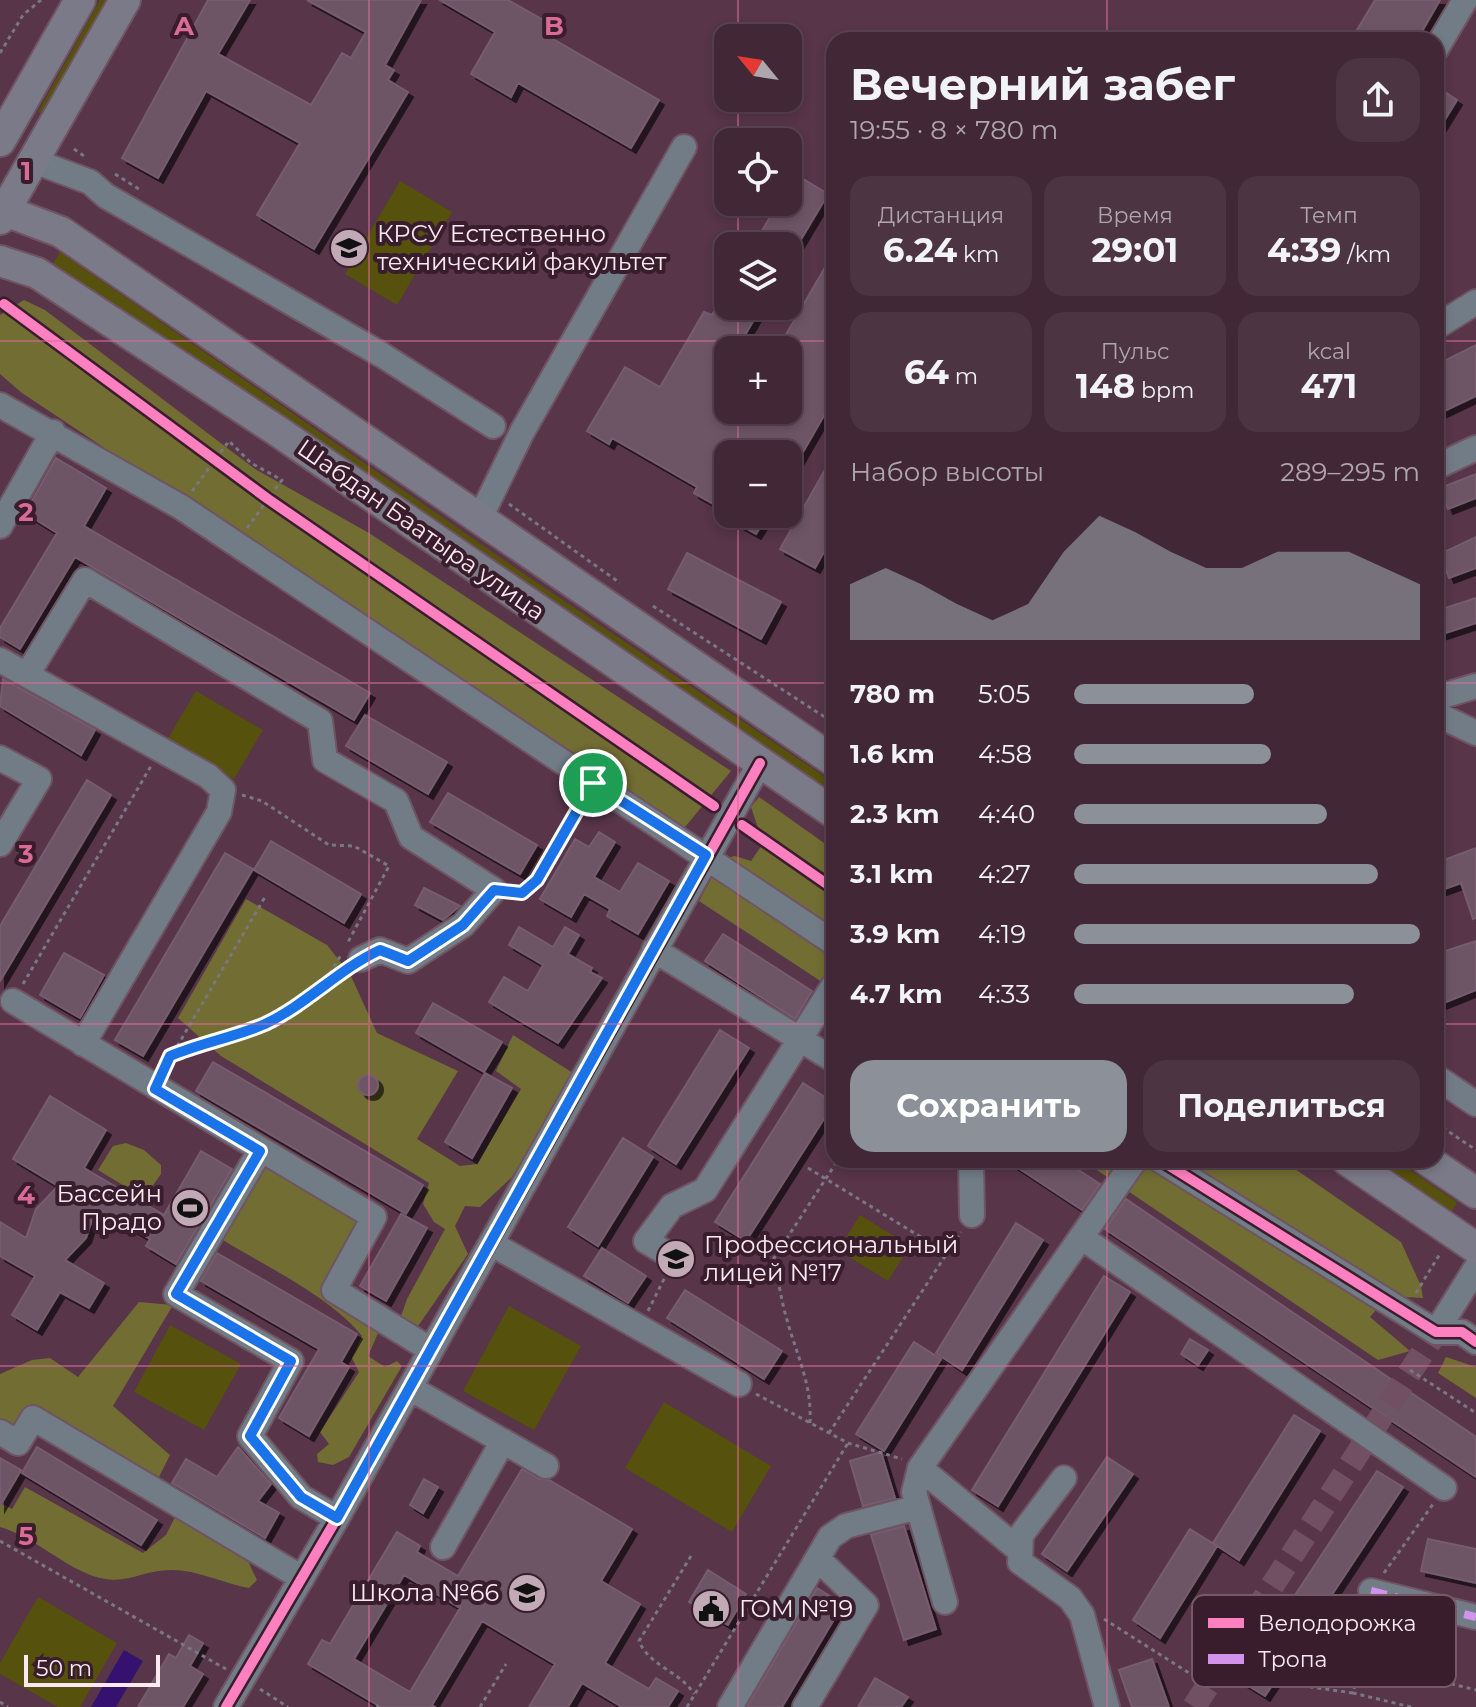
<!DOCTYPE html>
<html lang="ru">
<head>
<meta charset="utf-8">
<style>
  body { margin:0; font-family:Montserrat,sans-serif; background:#4c3442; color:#f1f3f6; height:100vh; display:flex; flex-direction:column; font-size:30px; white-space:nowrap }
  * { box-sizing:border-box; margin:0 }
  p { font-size:26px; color:#aea6ad }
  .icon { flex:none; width:44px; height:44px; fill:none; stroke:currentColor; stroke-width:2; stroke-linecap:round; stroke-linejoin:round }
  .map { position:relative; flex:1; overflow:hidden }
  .details { position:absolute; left:826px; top:32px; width:618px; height:1136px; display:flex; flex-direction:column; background:#422837; border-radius:24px; box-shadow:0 4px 12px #0003,0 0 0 2px #5a4452 }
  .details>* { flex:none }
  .needle { width:52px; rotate:300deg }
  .fabs { position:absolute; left:714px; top:24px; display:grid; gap:16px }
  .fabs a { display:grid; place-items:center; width:88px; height:88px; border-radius:16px; background:#422837; box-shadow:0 4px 12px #0003,0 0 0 2px #5a4452; font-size:40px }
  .scale { position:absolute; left:24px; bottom:20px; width:136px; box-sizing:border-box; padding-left:8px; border:4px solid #fae9f0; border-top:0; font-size:22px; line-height:28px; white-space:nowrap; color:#fae9f0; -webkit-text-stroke:6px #3a1d2c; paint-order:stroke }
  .pin { position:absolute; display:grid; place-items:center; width:68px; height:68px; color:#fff; margin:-34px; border:4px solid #fff; border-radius:50%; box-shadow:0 2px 8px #0007 }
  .round { display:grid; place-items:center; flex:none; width:84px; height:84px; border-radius:24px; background:#4c3442 }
  .headline { display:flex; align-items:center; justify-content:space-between; height:136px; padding:0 24px }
  h1 { font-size:44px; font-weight:700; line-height:60px }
  .metrics { display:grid; grid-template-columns:repeat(3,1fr); gap:12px; height:136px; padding:8px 24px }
  .metrics div { display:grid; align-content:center; border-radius:20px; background:#4c3442; text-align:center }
  .metrics b { font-size:34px; font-weight:700 }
  .metrics small { font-size:22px; font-weight:400 }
  .metrics p { font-size:22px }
  .chart { height:224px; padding:16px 24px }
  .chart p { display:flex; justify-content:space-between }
  .chart svg { width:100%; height:144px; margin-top:8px; fill:#8c9099; opacity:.7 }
  .action { display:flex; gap:16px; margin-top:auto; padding:16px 24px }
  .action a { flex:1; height:92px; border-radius:24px; background:#8c9099; color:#fff; font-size:32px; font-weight:700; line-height:92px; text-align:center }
  .action a+a { background:#4c3442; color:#f1f3f6 }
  ul { padding:0 24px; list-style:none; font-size:26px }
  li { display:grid; grid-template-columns:128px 96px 1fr; align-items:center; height:60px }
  li i { height:20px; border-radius:10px; background:#8c9099 }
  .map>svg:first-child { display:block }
  .green { fill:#56510c }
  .forest { fill:#726d33 }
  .water { fill:#351270 }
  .building { fill:#6d5465; stroke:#775c6f; stroke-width:2; fill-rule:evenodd; filter:url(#shadow) }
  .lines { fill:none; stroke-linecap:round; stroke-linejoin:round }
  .minor-tunnel { stroke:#705062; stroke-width:24; stroke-dasharray:24 12; stroke-linecap:butt }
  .minor-casing { stroke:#6f5463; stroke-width:28 }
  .major-casing { stroke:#6f5463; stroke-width:34 }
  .path { stroke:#797782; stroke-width:3; stroke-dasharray:4 4; stroke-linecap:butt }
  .minor { stroke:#717c86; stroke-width:24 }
  .major { stroke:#7b7a88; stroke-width:30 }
  .quiet { stroke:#d193ec; stroke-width:8; stroke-dasharray:16 8; stroke-linecap:butt }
  .cycleway-casing { stroke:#3a1d2c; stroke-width:15 }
  .cycleway { stroke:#ff80c0; stroke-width:10 }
  .route-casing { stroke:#fff; stroke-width:16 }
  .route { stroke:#1a73e8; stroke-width:10 }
  .grid { fill:none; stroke:#d86c97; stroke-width:2; stroke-opacity:0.55 }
  .labels { text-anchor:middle; stroke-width:8; stroke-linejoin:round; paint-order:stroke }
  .poi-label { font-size:24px; fill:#fae9f0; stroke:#3a1d2c; text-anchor:start }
  .street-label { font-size:24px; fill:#fae9f0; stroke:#3a1d2c }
  .key { fill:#3a1d2c; stroke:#745a67; stroke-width:2 }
  .key-label { font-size:22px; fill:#fae9f0 }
  .grid-label { font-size:26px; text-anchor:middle; font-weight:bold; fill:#d86c97; stroke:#3a1d2c; stroke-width:8; stroke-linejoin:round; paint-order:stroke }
</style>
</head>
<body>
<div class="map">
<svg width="1476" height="1707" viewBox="0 0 1476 1707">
  <defs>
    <filter id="shadow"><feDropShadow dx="5" dy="5" stdDeviation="0" flood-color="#0009"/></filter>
  </defs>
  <rect width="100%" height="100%" fill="#583549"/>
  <!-- green -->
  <path class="green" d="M100,0h10l-67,114 -5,-2z
    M400,181l52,31 -55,93 -52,-31z
    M60,252l467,324 307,207v20l-782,-538z
    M196,691l67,39 -29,49 -67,-39z
    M1371,1160h24l62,42 -6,11z
    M860,1215l50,31 -22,35 -50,-31z
    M509,1306l72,40 -47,84 -71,-39z
    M170,1325l71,39 -37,66 -70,-38z
    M664,1402l107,64 -39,66 -107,-64z
    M38,1597l79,46 -37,64h-22l-58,-33v-11z"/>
  <!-- forest -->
  <path class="forest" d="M24,300l21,10 210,159 114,64 362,238 -50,61 -659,-439 -22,-19v-59z
    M759,797l75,53v140l-135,-89 23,-42 13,-3 16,5 17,-25 -10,-8 -7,-21z
    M246,899l81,46 23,29 27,59 81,38 -41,68 43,27 17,-2 44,-75 -25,-18 17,-36 60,38 -61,104 -32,30 -15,-1 -10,20 13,28 -52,75 -17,-7 8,-23 38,-70 -11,-7 -11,-18 6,-21 -208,-127 -43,-38z
    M126,1143l18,7 17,15v9l-17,24 -46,-28 15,-24z
    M1082,1160h200l119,82 20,44 2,12 -35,-2 -18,21 40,34 -32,9z
    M263,1167l101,52 -37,66 52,46 -11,25 17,11 12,-6 5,5 -53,91 -16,8 -15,-3 -1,-8 12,-10 -9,-12 39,-60 -7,-14 10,-22c-31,-39 -97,-70 -139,-96z
    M139,1302l34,3 -60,101 57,49 -11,22 -126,-72 -17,26 -16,-10v-47l32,-14 18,-2 28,19z
    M1446,1357l30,10v31l-38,-25z
    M25,1487l118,66 23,-18 10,-20 68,38 13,27 -8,8c-28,-5 -50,-18 -78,-18 -30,0 -46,17 -78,6 -33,-12 -59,-39 -93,-49v-24l12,6z"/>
  <!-- water -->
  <path class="water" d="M124,1650l19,11 -27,46h-25z"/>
  <!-- building -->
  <path class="building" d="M208,0h42l-32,54 93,51 31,-52 9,5 15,-26 -59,-32h114l-36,65 9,5 -6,10 20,12 -94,157 -57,-34 43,-72 -94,-52 -48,87 -36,-20z
    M440,0h68l44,25 -6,10 113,65 -28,48 -113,-65 -7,14 -40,-23 24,-42z
    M1375,0h65l-23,40h-66z
    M1436,86l21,14 -21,34z
    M795,174l33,20 -31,52h-44l26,-44h9v-16z
    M834,252v146l-46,80v-24h-60v28l-13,23 -21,-12 3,-6 -85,-49 -3,6 -22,-13 38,-64 35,20 44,-75 8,3 5,-9h45l-17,29 25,15h-42v39l-12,21h72v-60h-11z
    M1476,345v51l-40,19v-50z
    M834,454v80l-19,34 -35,-19z
    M56,458l50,30 -22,38 286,167 -16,27 -279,-163 -55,92 -20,-12v-9l57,-95 -32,-20z
    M1476,474v24l-28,11 -8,-21z
    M720,514h48l-12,20z
    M1476,537v31l-27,10 -9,-24z
    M687,553l94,49 -20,37 -93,-50z
    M1476,598v25l-40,13v-25z
    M3,679l92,51 -14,25 -81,-49z
    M365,715l82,47 -19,32 -82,-48z
    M87,780l24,15 -111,186v-55z
    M448,793l89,52 -17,29 -90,-52z
    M599,832l16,10 -21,35 26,15 18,-29 31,18 -31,53 -31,-18 3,-7 -26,-15 -13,23 -31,-18 35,-60 14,8z
    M271,841l90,53 -17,29 -90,-53z
    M1476,848v70l-3,1 -12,-36 -25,9v-29z
    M225,853l28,16 -110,187 -28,-16z
    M424,888l36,18 -17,14 -28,-15z
    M519,927l34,20 12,-20 14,8 -11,19 24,14 -2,4 12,6 -44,65 -69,-41 15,-25 24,14 15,-26 -34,-20z
    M723,934l89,57 -17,28 -90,-58z
    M1476,941v49l-40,16v-52z
    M64,953l40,22 -24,43 -40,-23z
    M433,1003l69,39 -18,30 -68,-39z
    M720,1030l29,18 -73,116 -28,-18z
    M213,1062l210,123 -17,29 -210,-123z
    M485,1073l27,15 -40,70 -27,-16z
    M358 1085a10 10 0 1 1 20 0a10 10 0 1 1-20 0Z
    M803,1083l31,20 -88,138 -31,-19z
    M50,1096l56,34 -22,38 80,47 37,-64 31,18 -56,95 -30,-18 4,-7 -54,-31 -10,30 -21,22 39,23 -15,25 -29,-16 -23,38 -25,-15 23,-39 -35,-20v-34l26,16 10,-29 22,-23 -45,-27z
    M623,1138l30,19 -55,89 -30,-19z
    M1006,1160h57l37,24 -18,26z
    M1126,1199l350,238v40l-371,-248z
    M401,1214l26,14 -41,73 -26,-15z
    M1016,1223l27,17 -81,130 -26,-17z
    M602,1248l44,28 -18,27 -44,-27z
    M217,1253l140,81 -16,28 8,5 -40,69 -30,-18 40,-69 -118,-68z
    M1104,1276l26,16 -132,214 -26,-16z
    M685,1290l97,61 -18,28 -97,-61z
    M1190,1339l18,11 -10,15 -17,-11z
    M914,1342l27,17 -57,92 -28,-17z
    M1294,1415l26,16 -81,129 -26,-17z
    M37,1447l120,73 -16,25 -119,-72z
    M238,1447l33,37 -13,17 21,12 -14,25 -93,-55 14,-24 31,18z
    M881,1452l14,46 -32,8 -13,-45z
    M1107,1457l26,17 -66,97 -25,-17z
    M0,1458l21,12 -21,36z
    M522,1469l17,10 10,1 83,49 -31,52 39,23 -35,59 44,26 7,-11 22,13 -10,16h-46l-40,-24 -14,24h-39l26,-43 -73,-43 -50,84 3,2h-54l-73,-43 14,-24 8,4 67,-112 23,14 -3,6 41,24zM404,1575l56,33 -50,84 -56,-33z
    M1377,1471l26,16 -138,209 -26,-16z
    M424,1479l14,8 -15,26 -13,-8z
    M904,1526l32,103 -32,11 -33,-105z
    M1190,1529l27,17 -57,92 -27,-18z
    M1428,1539l48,10v34l-55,-12z
    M708,1570l38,24 -18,31 -39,-23z
    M817,1588l26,16 -61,103h-35z
    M189,1635l14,8 -13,23 13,8 -20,33h-45l31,-53 7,4z
    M1152,1659l17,48h-37l-13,-37z
    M875,1678l33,19 -7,10h-43z"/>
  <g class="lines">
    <!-- minor-tunnel -->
    <path class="minor-tunnel" d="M1194,1707l242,-375"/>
    <defs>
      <path id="minor" d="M1436,49l29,-49
        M34,161l56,21 16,14 276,159 111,71
        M1436,327l40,-25
        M0,405l181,102 653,436
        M1436,467l40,-19
        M480,518l42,-86 162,-285
        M0,526l53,-94
        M0,660l208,116 15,14 -4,22 -136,232
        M27,675l58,-95 235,141 5,39 71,41 15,36 83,53 -31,35 -55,36 -28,-11 -19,9
        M1436,698l40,-12
        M1436,714l40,19
        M0,758l39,21 -39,65
        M654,950l180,110
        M13,1001l361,216 -40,73 97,60
        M1436,1077l40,27
        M260,1151l-84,143 115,67 -41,75 51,61 36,21
        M971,1160l1,55
        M1160,1160l276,172h26l14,10
        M1081,1237l363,251
        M492,1244l247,140
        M676,1259l-30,-18 26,-35 33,-16 129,-205
        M1436,1332l40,-64
        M410,1388l136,78
        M0,1432l18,11 15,-25 269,160
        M920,1468l98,81
        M1064,1478l-43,57 -1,27 50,36 12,17 25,92
        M443,1547l60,-106
        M1371,1591l105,26
        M945,1602l-31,-110 6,-24 215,-308
        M226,1707l111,-189 423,-755
        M730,1707l100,-170 16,-11 72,-19
        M805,1707l61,-102 -48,-46"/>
      <path id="major" d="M0,141l80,-141
        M0,209l61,23 773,529
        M0,219l125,-219
        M0,261l37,12 242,159 555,381
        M1347,1160l129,88
        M1427,1160l49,33"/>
    </defs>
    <!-- minor casing -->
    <use href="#minor" class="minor-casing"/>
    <!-- major casing -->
    <use href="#major" class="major-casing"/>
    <!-- path -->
    <path class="path" d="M0,53l23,-38 18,-15
      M74,149l10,7
      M115,174l27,17
      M192,491l37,-50 22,22 31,17 -35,48
      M509,504l111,79
      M653,606l181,117
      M242,795l20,6 67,44 25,1 35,20 -41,76
      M514,892l8,1 15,-13 46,-80
      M23,984l128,-218
      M322,989l22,-17
      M170,1056l95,-32 54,-33 22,-36
      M165,1067l100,-170
      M1436,1123l40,27
      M808,1168l139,85
      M1416,1293l25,-41
      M648,1311l18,-36
      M1410,1370l66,43
      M756,1394l92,49 54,16
      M810,1423c2,-39 -13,-67 -23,-103 -6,-20 -9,-42 -13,-62l64,-98
      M829,1433l132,-201
      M0,1541l226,128
      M691,1556l-52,85c10,25 41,30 55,53
      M1384,1573l49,-69
      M1104,1619l104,66
      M260,1689l28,18
      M1353,1693l-42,-6 48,-79
      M0,1702l8,5
      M377,1707l1,-2
      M480,1707l26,-43
      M687,1707l161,-264
      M1411,1707l-58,-14 13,-54 52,8 -2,28 60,15"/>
    <!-- minor -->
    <use href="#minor" class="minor"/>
    <!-- major -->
    <use href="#major" class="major"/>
    <!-- quiet -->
    <path class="quiet" d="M1371,1591l105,26"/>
    <defs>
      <path id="cycleway" d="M4,304l264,195 446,307
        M742,825l92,64
        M1160,1160l276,172h26l14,10
        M226,1707l111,-189 423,-755"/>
    </defs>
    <!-- cycleway casing -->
    <use href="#cycleway" class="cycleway-casing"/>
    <!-- cycleway -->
    <use href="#cycleway" class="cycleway"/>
  </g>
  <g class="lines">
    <defs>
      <path id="route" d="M593,783l113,72 -369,663 -36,-21 -51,-61 41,-75 -115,-67 84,-143 -105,-62 15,-33c31,-13 65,-19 95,-32 42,-20 74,-55 115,-74l28,11 55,-36 31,-35 28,3 15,-13z"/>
    </defs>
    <!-- route casing -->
    <use href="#route" class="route-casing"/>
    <!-- route -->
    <use href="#route" class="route"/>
  </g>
  <!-- grid -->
  <path class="grid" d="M369,0v1707M738,0v38M1107,0v40M738,98v44M738,202v44M738,306v44M0,341h834M1436,341h40M738,410v44M738,514v1193M0,683h834M1436,683h40M0,1024h834M1436,1024h40M1107,1160v547M0,1366h1476"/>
  <!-- icons -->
  <defs>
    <symbol id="university-disc" viewBox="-11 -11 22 22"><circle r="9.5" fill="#c1aab6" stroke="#3a1d2c"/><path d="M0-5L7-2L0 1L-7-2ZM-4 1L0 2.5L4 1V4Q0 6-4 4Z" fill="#111"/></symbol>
    <symbol id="stadium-disc" viewBox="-11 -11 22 22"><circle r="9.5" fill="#c1aab6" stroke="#3a1d2c"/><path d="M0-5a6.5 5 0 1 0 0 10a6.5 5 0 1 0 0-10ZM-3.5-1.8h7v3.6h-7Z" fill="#111"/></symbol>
    <symbol id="school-disc" viewBox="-11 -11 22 22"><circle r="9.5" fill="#c1aab6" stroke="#3a1d2c"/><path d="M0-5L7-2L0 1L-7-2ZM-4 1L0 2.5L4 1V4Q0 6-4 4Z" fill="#111"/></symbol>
    <symbol id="civic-disc" viewBox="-11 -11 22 22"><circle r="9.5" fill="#c1aab6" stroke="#3a1d2c"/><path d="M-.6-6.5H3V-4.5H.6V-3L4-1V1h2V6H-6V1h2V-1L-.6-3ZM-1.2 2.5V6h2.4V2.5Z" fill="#111"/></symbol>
  </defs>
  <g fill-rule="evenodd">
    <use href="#university-disc" x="327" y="226" width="44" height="44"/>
    <use href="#stadium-disc" x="168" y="1186" width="44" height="44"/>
    <use href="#university-disc" x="654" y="1237" width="44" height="44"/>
    <use href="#school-disc" x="505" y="1571" width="44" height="44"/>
    <use href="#civic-disc" x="689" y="1587" width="44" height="44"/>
  </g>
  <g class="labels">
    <!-- poi labels -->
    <g class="poi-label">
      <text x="377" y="242">КРСУ Естественно<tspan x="377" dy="28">технический факультет</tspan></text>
      <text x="162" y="1202" text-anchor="end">Бассейн<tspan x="162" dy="28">Прадо</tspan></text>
      <text x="704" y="1253">Профессиональный<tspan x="704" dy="28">лицей №17</tspan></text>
      <text x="499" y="1601" text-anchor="end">Школа №66</text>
      <text x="739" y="1617">ГОМ №19</text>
    </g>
    <!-- street labels -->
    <g class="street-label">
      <text transform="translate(421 530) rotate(35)" y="8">Шабдан Баатыра улица</text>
    </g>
  </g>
  <!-- legend -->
  <rect x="1192" y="1595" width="264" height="92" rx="12" class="key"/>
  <rect x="1208" y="1618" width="36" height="10" fill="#ff80c0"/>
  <rect x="1208" y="1654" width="36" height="10" fill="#d193ec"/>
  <g class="key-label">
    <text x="1258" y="1631">Велодорожка</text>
    <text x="1258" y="1667">Тропа</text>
  </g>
  <g class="grid-label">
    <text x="184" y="35">A</text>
    <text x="554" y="35">B</text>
    <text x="26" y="180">1</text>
    <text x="26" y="521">2</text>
    <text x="26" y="863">3</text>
    <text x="26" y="1204">4</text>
    <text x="26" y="1545">5</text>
  </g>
</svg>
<div class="fabs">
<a><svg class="needle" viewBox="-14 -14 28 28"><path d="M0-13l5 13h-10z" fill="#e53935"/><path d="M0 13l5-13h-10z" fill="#aea6ad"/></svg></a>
<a><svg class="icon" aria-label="locate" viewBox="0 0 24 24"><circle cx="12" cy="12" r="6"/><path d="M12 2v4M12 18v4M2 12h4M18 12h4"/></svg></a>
<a><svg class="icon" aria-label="layers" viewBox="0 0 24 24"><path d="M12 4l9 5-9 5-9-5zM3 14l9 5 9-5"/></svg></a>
<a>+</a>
<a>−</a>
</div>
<div class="scale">50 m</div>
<div class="pin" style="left:593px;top:783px;background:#1e9e55"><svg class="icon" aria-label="arrive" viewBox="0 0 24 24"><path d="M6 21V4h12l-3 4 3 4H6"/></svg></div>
<section class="details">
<div class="headline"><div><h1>Вечерний забег</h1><p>19:55 · 8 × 780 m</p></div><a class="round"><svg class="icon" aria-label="share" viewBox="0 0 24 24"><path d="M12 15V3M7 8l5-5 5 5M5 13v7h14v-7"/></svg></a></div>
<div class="metrics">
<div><p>Дистанция</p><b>6.24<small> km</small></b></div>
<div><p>Время</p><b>29:01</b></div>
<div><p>Темп</p><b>4:39<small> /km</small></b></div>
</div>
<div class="metrics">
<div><b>64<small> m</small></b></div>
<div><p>Пульс</p><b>148<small> bpm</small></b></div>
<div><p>kcal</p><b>471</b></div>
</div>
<div class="chart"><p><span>Набор высоты</span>289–295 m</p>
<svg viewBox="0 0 160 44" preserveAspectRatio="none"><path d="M0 44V27L10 22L20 27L30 33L40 38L50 33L60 17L70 6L80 11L90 17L100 22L110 22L120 17L130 17L140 17L150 22L160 27V44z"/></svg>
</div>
<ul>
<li><b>780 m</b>5:05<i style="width:52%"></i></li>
<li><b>1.6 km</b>4:58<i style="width:57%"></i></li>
<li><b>2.3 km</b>4:40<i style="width:73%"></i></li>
<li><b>3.1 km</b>4:27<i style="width:88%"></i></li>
<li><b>3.9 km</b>4:19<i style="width:100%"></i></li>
<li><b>4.7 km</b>4:33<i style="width:81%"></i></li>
</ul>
<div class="action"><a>Сохранить</a><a>Поделиться</a></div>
</section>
</div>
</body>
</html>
